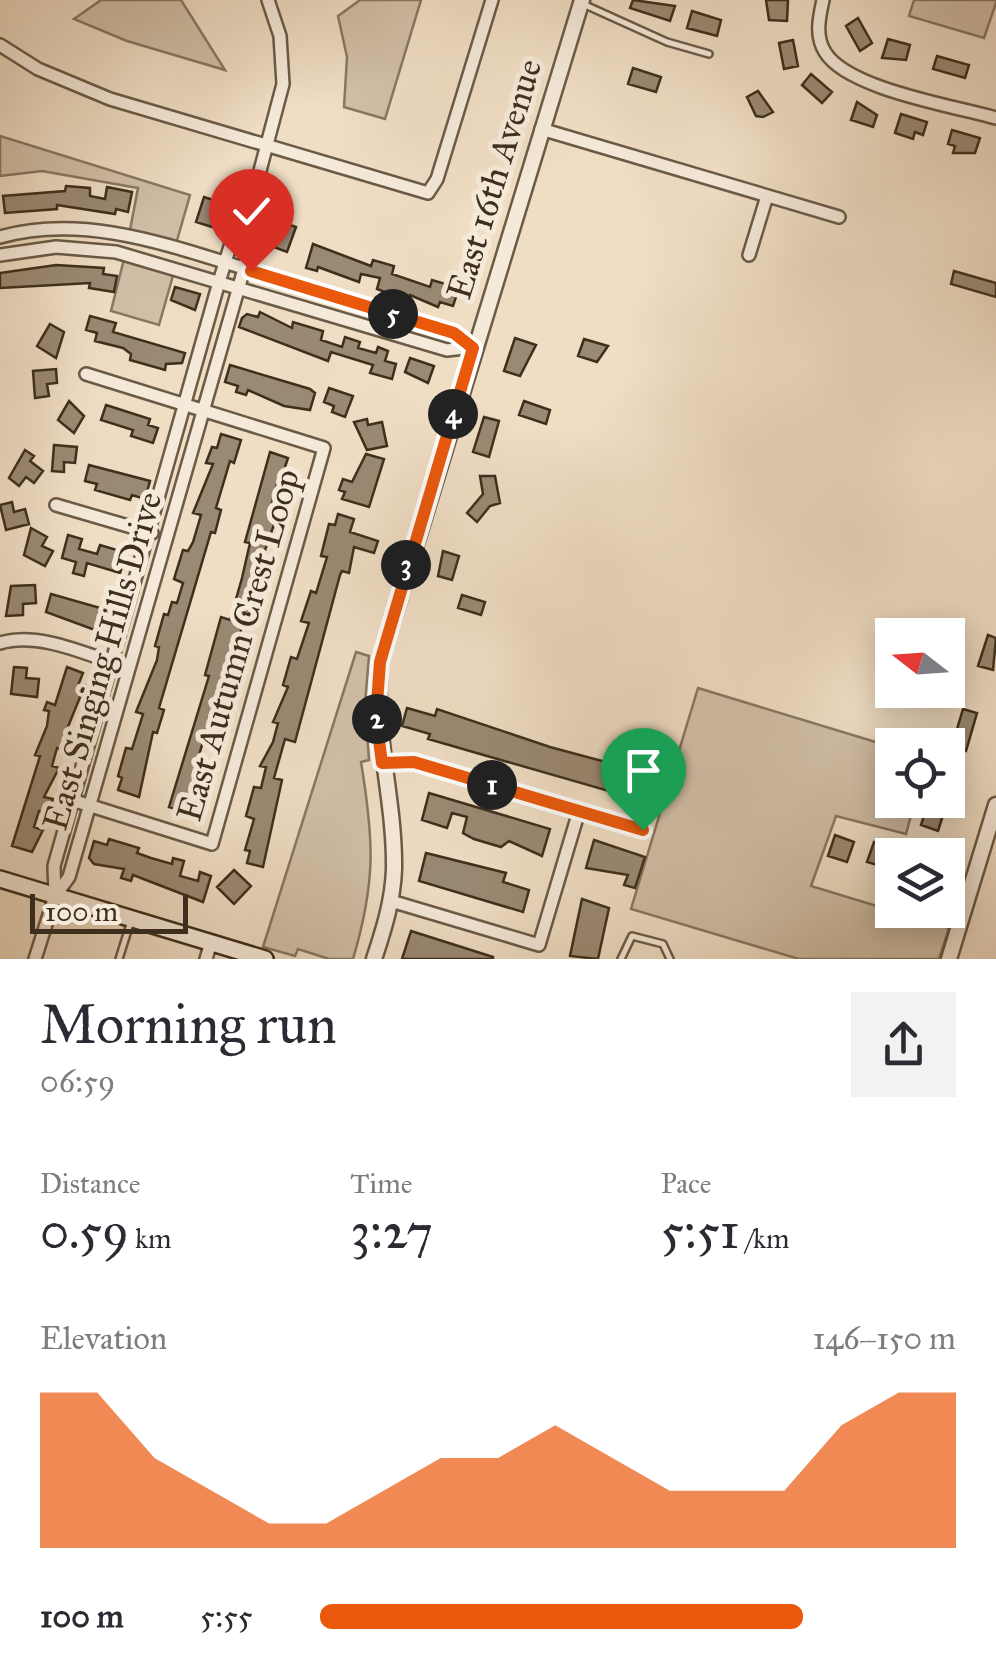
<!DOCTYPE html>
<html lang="en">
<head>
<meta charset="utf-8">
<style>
  body { margin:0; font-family:"IM FELL Great Primer",serif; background:#f2f2f3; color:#2b2b33; height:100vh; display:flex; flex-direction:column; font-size:38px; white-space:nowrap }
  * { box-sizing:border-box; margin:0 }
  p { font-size:32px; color:#7c7c81 }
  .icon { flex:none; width:55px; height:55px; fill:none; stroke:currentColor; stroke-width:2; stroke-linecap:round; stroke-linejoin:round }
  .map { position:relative; height:959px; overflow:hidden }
  .side { display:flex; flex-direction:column; background:#fff; flex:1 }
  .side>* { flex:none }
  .needle { width:65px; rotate:287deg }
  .fabs { position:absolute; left:875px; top:618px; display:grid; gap:20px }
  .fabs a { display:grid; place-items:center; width:90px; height:90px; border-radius:0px; background:#fff; box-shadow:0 5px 25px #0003; font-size:50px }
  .scale { position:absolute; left:30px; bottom:25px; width:158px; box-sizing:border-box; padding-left:10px; border:5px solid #3e2f1c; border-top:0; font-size:28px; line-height:35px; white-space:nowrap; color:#3e2f1c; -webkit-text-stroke:8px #f5e9d9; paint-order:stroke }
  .pin { position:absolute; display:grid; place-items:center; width:85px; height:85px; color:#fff; margin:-102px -42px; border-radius:50% 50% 50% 0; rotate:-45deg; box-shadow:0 0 10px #0007 }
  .pin .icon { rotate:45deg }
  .km { position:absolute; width:50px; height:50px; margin:-25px; border-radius:50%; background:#222; color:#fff; font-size:28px; line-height:50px; text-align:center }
  .round { display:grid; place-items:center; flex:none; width:105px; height:105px; border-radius:0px; background:#f2f2f3 }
  .headline { display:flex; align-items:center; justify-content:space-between; height:170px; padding:0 40px }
  h1 { font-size:55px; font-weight:600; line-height:75px }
  .stats { display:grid; grid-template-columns:repeat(3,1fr); gap:15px; height:170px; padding:10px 40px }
  .stats div { display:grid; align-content:center }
  .stats b { font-size:50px; font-weight:600 }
  .stats small { font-size:28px; font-weight:400 }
  .stats p { font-size:28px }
  .chart { height:280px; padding:20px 40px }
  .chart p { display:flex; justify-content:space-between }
  .chart svg { width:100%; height:180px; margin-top:10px; fill:#ea580c; opacity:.7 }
  ul { padding:0 40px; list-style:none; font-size:32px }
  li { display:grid; grid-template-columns:160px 120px 1fr; align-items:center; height:75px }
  li i { height:25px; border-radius:12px; background:#ea580c }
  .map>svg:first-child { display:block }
  .green { fill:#d1bfa7; stroke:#887762; stroke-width:2.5 }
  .building { fill:#9a8973; stroke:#3e2f1c; stroke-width:2.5 }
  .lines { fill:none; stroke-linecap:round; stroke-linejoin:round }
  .service-casing { stroke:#6a5a46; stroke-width:10 }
  .minor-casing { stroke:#6a5a46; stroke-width:16 }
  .tertiary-casing { stroke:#6a5a46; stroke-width:19 }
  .secondary-casing { stroke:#3e2f1c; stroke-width:20 }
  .service { stroke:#f5e9d9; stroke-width:5 }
  .minor { stroke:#f5e9d9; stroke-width:11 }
  .tertiary { stroke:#f5e9d9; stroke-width:14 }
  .secondary { stroke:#f5e9d9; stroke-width:15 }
  .route-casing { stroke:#fff; stroke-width:20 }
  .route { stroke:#ea580c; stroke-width:12 }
  .labels { text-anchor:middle; stroke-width:10; stroke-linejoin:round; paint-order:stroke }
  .street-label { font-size:35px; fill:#3e2f1c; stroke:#f5e9d9 }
</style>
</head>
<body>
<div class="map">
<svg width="996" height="959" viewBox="0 0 996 959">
  <rect width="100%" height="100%" fill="#efddc4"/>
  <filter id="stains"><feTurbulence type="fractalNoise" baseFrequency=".002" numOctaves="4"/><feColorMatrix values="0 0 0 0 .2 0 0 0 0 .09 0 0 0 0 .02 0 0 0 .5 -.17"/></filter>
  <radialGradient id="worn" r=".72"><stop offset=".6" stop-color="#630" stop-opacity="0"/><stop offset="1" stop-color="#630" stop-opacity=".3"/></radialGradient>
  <!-- green -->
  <path class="green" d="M101,0h80l44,70 -98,-29 -53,-22z
    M360,0h61l-36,119 -41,-12 3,-50 -9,-41z
    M914,0h82v3l-12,35 -75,-22z
    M0,136l190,59 -14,49 -46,-14 8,-42 -96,-17 -42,5z
    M124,259l50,13 -15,53 -48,-14z
    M356,652l13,4 -4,48 4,56 -8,2c13,79 15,119 -8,197h-24l-31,-10 -3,7 -32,-9z
    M698,688l194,59v53h23l-9,34 -70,-18 -25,70 138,42 -10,31h-140l-168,-50z"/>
  <!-- building -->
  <path class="building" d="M633,0l42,6 -5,15 -40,-13z
    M766,0h22l-1,21 -18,-1z
    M692,11l29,9 -4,16 -30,-8z
    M858,18l14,25 -12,8 -14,-25z
    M888,39l22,6 -4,15 -24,-2z
    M793,40l5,26 -14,3 -5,-26z
    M937,56l32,9 -4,13 -32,-9z
    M633,68l28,9 -5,15 -28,-8z
    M811,74l21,18 -10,11 -20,-18z
    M758,91l15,21 -10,5 -7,-1 -9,-19z
    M857,102l20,13 -4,12 -22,-7z
    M901,114l26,8 -4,13 -8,-3 -2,7 -18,-6z
    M952,130l28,8 -5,15h-22l2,-7 -7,-2z
    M66,186l24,2v8l15,3 2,-12 25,5 -4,20 -12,-3 -1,5 -58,-9v4l-52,4 -2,-17 62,-5z
    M204,197l21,7 -13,23 -16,-5z
    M276,220l20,7 -9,25 -16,-6z
    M313,244l58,22 2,-6 21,6 -2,8 38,13 2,-7 27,8 -6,18 -13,-4 -2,5 -28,-12 -1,5 -16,-5 -16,-6 3,-11 -19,-4 -2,8 -41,-15 -1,4 -11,-3z
    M56,265l48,3 -1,6 14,2 -3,16 -25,-4 1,-5 -90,5v-15z
    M954,271l42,12v14l-45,-13z
    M175,287l25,7 -5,16 -24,-10z
    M260,312l32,16 1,-6 30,9 -2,9 21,7 3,-10 15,5 -2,6 18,5 2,-6 10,4 -3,10 11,3 -4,15 -22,-6 3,-8 -42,-13 -3,9 -89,-34 3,-9 5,-4 11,3z
    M90,316l26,7 -3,9 72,21 -3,10 -16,1 -1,6 -35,-10 1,-6 -8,-6 -28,-7 2,-8 -11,-3z
    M50,324l14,8 -8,26 -19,-12z
    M515,338l21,7 -16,31 -16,-5z
    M584,339l24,7 -11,16 -19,-6z
    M410,358l24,8 -6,17 -23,-11z
    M230,365l80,24 5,4 -5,17 -26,-4 -36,-16 -2,5 -10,-3 2,-6 -13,-4z
    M56,369l1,14 -10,1 2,12 -14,2 -2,-27z
    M329,388l24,8 -8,21 -13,-5 2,-6 -10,-4z
    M69,401l15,15 -10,17 -16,-13z
    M524,401l26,9 -4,14 -27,-9z
    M106,405l44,14 -2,6 10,3 -5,15 -22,-7 2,-6 -32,-10z
    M484,417l15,4 -10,36 -16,-5z
    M367,419l1,6 14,-3 5,24 -20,4 -13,-28z
    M221,434l20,6 -7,23 -4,-2 -14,47 5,2 -6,23 -4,-1 -52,176 5,2 -7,23 -4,-1 -14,65 -21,-7 4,-12 -4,-2 8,-28 6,1 11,-35 -7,-2 21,-52 2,-13 -4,-1 9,-32 4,1 4,-13 5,1 6,-20 -9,-4 9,-29 5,1 5,-9 8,-27 -8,-2 20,-49 -7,-1 6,-16 5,1z
    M54,445l23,2 -2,16 -11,-1v10l-12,-1z
    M25,450l9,6 -4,5 13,10 -9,12 -8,-6 -7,9 -10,-8z
    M270,452l18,6 -4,12 7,2 -4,11 -9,-3 -6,23 9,2 -27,76 -5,17 5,2 -5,15 -5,-2 -10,55 -5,-1 -4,34 -5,-1 -7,22 5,2 -3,11 -7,-2 -6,12 -7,24 9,2 -15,41 -20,-5 40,-131 -4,-1 16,-58 9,3 12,-42 8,-35 -5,-1z
    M366,454l18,5 -15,48 -27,-8 3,-7 -6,-2 4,-11 9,3z
    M89,465l61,16 -5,18 -13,-4 -2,5 -35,-10 2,-6 -12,-3z
    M480,476h15l5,27 -10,3 -13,16 -10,-9 16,-19z
    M12,502l2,10 11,-3 4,15 -23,6 -6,-25z
    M338,514l16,5 -4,13 28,9 -4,12 -20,-6 -5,26 -7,-2 -2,4 -45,167 -10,-3 -11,39 8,2 -19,87 -16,-4 3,-12 -5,-1 9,-31 -8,-3 8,-29 7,1 5,-21 -6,-1 13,-24 5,-19 -5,-1 15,-35 -5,-2 8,-28 6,2 12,-36 -8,-2 10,-30 5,2 11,-36 -6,-1 8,-32 6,1z
    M31,528l16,9 -5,9 11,5 -8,15 -21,-11z
    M68,535l14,4 -3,10 18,5 3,-9 17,5 -2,5 10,3 -5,15 -33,-10 -3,13 -11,-3 3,-11 -14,-4z
    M443,551l16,5 -7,24 -14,-4z
    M35,585l1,18 -13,1v11l-17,1 5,-30z
    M51,594l60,17 -5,17 -10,-3 -1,5 -49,-18z
    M462,595l23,7 -4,13 -23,-7z
    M988,635l8,3 -3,32 -15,-4z
    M14,667l13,1 -1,10 13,1 -2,18 -26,-3z
    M67,667l16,6 -4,10 6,2 -22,54 6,2 -3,10 -9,-3 -5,18 7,2 -15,29 9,2 -4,14 -10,-2 -5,16 9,3 -11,22 -20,-6 28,-90 -5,-1 12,-29 2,-15 -5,-1 3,-8 8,3z
    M407,708l28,8 2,-7 113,38 119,32 -8,27 -233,-67 2,-5 -28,-8z
    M963,709l14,4 -11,38 -14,-5z
    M429,793l121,36 -8,27 -33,-15 -8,6 -27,-8 -11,-6 4,-16 -15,-4 -5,15 -25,-8z
    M929,800h12l-3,10 6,2 -6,19 -17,-6z
    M835,835l19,7 -7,20 -19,-6z
    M109,839l30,9 -2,5 14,5 21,6 1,-6 11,3 -4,15 18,5 2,-9 11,4 -8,26 -70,-27 -2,6 -10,-3 3,-9 -30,-5 -5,-6 5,-17 13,4z
    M594,840l51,17 -10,31 -11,-3 4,-10 -42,-7z
    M874,842l16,6 -6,19 -17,-5z
    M426,853l80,20 -3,9 26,8 -6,22 -104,-31z
    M234,870l17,16 -17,18 -17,-17z
    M582,899l27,9 -11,51 -28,-3z
    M411,931l82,26v2h-91z"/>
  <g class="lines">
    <defs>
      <path id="service" d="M583,4l84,38 42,12
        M119,959l11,-35
        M621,959l11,-23 31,8 7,15"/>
      <path id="minor" d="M823,0c-4,18 -8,36 2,52 22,37 129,54 171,66
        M0,45l38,24 72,30 318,94 9,-14 55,-179
        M541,129l298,88
        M0,237c89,-25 178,12 263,37 64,20 127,39 191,59l19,14
        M0,255l56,-8 60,5 331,98 26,-3
        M749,255l18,-59
        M56,505l96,28
        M0,643c41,-12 89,13 129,25
        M382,763l33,-1 228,68
        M72,800l140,44 112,-396 -238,-74
        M55,896l14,-19 175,-608 13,-49 -4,-23
        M391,901l148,44 40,-134
        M35,959l20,-63 -1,-30 165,-584 22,-71 12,-14 30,-113 -3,-48 -12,-36
        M206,959l5,-17"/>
      <path id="tertiary" d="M374,959c10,-30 19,-59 20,-90 1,-70 -21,-136 -14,-207l202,-662
        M949,959l47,-154"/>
      <path id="secondary" d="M0,879l265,80"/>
    </defs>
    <!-- service casing -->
    <use href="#service" class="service-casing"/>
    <!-- minor casing -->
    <use href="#minor" class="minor-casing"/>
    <!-- tertiary casing -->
    <use href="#tertiary" class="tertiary-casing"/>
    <!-- secondary casing -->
    <use href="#secondary" class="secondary-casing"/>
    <!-- service -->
    <use href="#service" class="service"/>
    <!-- minor -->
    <use href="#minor" class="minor"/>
    <!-- tertiary -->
    <use href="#tertiary" class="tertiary"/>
    <!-- secondary -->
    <use href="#secondary" class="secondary"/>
  </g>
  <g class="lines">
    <defs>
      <path id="route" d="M251,271l203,62 19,15 -93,314 -4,55 6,46 32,-1 229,68"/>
    </defs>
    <!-- route casing -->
    <use href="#route" class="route-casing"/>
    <!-- route -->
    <use href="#route" class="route"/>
  </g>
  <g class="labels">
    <!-- street labels -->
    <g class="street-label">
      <text transform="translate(494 179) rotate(-73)" y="12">East 16th Avenue</text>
      <text transform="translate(238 645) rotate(-74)" y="12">East Autumn Crest Loop</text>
      <text transform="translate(102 661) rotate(-74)" y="12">East Singing Hills Drive</text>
    </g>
  </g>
  <rect width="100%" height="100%" filter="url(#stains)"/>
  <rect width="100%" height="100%" fill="url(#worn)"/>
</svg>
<div class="fabs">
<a><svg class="needle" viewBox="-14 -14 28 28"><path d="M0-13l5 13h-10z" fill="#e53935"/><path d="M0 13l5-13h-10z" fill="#7c7c81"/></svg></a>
<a><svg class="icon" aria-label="locate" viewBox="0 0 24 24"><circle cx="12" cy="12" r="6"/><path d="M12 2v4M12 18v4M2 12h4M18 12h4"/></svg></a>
<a><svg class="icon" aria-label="layers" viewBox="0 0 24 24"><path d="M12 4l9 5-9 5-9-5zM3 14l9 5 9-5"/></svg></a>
</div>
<div class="scale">100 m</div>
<div class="pin" style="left:643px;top:830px;background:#1e9e55"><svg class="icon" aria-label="arrive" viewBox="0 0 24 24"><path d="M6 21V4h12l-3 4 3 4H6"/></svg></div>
<div class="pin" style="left:251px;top:271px;background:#d93025"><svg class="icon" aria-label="check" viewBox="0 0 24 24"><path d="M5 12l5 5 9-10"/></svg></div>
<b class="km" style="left:492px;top:785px">1</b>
<b class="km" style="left:377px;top:719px">2</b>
<b class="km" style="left:406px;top:565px">3</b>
<b class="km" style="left:453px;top:414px">4</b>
<b class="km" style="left:393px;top:314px">5</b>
</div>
<section class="side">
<div class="headline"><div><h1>Morning run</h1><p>06:59</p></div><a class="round"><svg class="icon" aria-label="share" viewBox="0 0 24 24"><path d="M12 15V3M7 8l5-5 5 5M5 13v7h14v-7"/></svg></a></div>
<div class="stats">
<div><p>Distance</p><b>0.59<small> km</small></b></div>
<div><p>Time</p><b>3:27</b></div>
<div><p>Pace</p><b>5:51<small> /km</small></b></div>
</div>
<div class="chart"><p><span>Elevation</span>146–150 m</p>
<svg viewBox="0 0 160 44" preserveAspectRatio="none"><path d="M0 44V6L10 6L20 22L30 30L40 38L50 38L60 30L70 22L80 22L90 14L100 22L110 30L120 30L130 30L140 14L150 6L160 6V44z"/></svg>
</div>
<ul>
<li><b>100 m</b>5:55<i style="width:76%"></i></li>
</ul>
</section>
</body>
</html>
